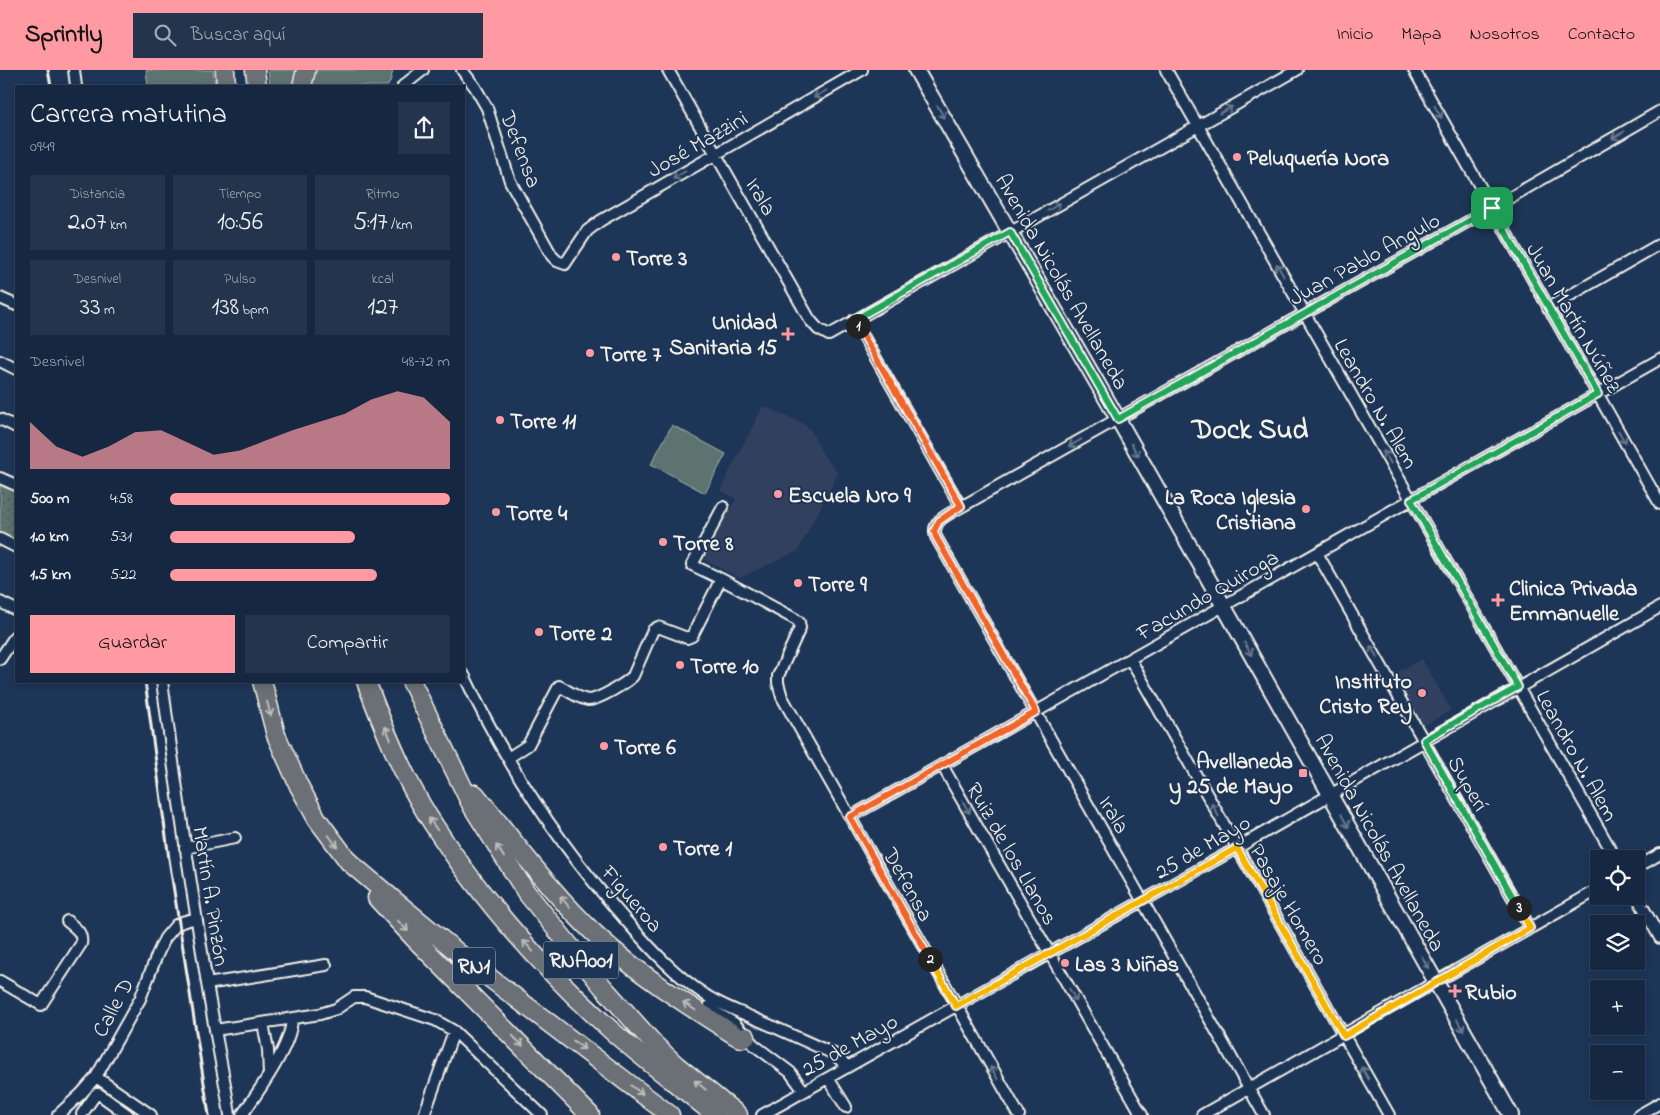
<!DOCTYPE html>
<html lang="es">
<head>
<meta charset="utf-8">
<style>
  body { margin:0; font-family:"Indie Flower",sans-serif; background:#23344c; color:#f1f3f6; height:100vh; display:flex; flex-direction:column; font-size:19px; white-space:nowrap }
  * { box-sizing:border-box; margin:0 }
  p { font-size:16px; color:#9ea6b1 }
  .icon { flex:none; width:28px; height:28px; fill:none; stroke:currentColor; stroke-width:2; stroke-linecap:round; stroke-linejoin:round }
  .map { position:relative; flex:1; overflow:hidden }
  .sheet { position:absolute; left:15px; top:15px; width:450px; height:598px; display:flex; flex-direction:column; background:#162841; border-radius:0px; box-shadow:0 2px 8px #0003,0 0 0 1px #35445a }
  .sheet>* { flex:none }
  .fabs { position:absolute; left:1590px; top:780px; display:grid; gap:10px }
  .fabs a { display:grid; place-items:center; width:55px; height:55px; border-radius:0px; background:#162841; box-shadow:0 2px 8px #0003,0 0 0 1px #35445a; font-size:25px }
  .pin { position:absolute; display:grid; place-items:center; width:42px; height:42px; color:#fff; margin:-21px; border-radius:10px; box-shadow:0 2px 8px #0006 }
  .km { position:absolute; width:25px; height:25px; margin:-12px; border-radius:50%; background:#222; color:#fff; font-size:14px; line-height:25px; text-align:center }
  .round { display:grid; place-items:center; flex:none; width:52px; height:52px; border-radius:0px; background:#23344c }
  .headline { display:flex; align-items:center; justify-content:space-between; height:85px; padding:0 15px }
  h1 { font-size:28px; font-weight:600; line-height:38px }
  .stats { display:grid; grid-template-columns:repeat(3,1fr); gap:8px; height:85px; padding:5px 15px }
  .stats div { display:grid; align-content:center; border-radius:0px; background:#23344c; text-align:center }
  .stats b { font-size:25px; font-weight:600 }
  .stats small { font-size:14px; font-weight:400 }
  .stats p { font-size:14px }
  .chart { height:140px; padding:10px 15px }
  .chart p { display:flex; justify-content:space-between }
  .chart svg { width:100%; height:90px; margin-top:5px; fill:#ff9aa2; opacity:.7 }
  .cta { display:flex; gap:10px; margin-top:auto; padding:10px 15px }
  .cta a { flex:1; height:58px; border-radius:0px; background:#ff9aa2; color:#111; font-size:20px; font-weight:600; line-height:58px; text-align:center }
  .cta a+a { background:#23344c; color:#f1f3f6 }
  ul { padding:0 15px; list-style:none; font-size:16px }
  li { display:grid; grid-template-columns:80px 60px 1fr; align-items:center; height:38px }
  li i { height:12px; border-radius:6px; background:#ff9aa2 }
  header { display:flex; align-items:center; gap:30px; box-sizing:border-box; height:70px; padding:0 25px; background:#ff9aa2; color:#111 }
  header strong { font-size:24px }
  nav { display:flex; gap:28px; margin-inline-start:auto; font-size:18px }
  .search { width:350px; height:45px; background:#23344c; display:flex; align-items:center; gap:12px; box-sizing:border-box; padding:0 18px; border-radius:0px; color:#9ea6b1; font-size:19px }
  .map>svg:first-child { display:block }
  .built { fill:#304061 }
  .grass { fill:#5c736f; stroke:#a8b2ac }
  .park { fill:url(#park-dots); stroke:#a8b2ac }
  .lines { fill:none; stroke-linecap:round; stroke-linejoin:round }
  .street-casing { stroke:#f4f1e8; stroke-width:14 }
  .secondary-casing { stroke:#f4f1e8; stroke-width:18 }
  .highway-casing { stroke:#f4f1e8; stroke-width:21 }
  .street { stroke:#1d3557; stroke-width:10 }
  .secondary { stroke:#1d3557; stroke-width:14 }
  .highway { stroke:#6a7074; stroke-width:18 }
  .rail { stroke:#f4f1e8; stroke-width:3 }
  .oneway { stroke:#68778a }
  .oneway2 { stroke:#bdbdba }
  .split-1-casing { stroke:#fff; stroke-width:10 }
  .split-2-casing { stroke:#fff; stroke-width:10 }
  .split-3-casing { stroke:#fff; stroke-width:10 }
  .split-4-casing { stroke:#fff; stroke-width:10 }
  .split-1 { stroke:#22a559; stroke-width:6 }
  .split-2 { stroke:#f0652b; stroke-width:6 }
  .split-3 { stroke:#f5b400; stroke-width:6 }
  .split-4 { stroke:#22a559; stroke-width:6 }
  .poi-dot { fill:#ff9aa2; stroke:#1d3557; stroke-width:2 }
  .labels { text-anchor:middle; stroke-width:4; stroke-linejoin:round; paint-order:stroke }
  .shield { fill:#1d3557; stroke:#b4b9bc; stroke-width:1 }
  .shield-label { font-size:21px; font-weight:bold; fill:#f4f1e8 }
  .street-label { font-size:22px; fill:#f4f1e8; stroke:#1d3557 }
  .poi-label { font-size:22px; font-weight:bold; fill:#f4f1e8; stroke:#1d3557; text-anchor:start }
  .district-label { font-size:28px; font-weight:bold; fill:#f4f1e8; stroke:#1d3557 }
</style>
</head>
<body>
<header>
<strong>Sprintly</strong>
<div class="search"><svg class="icon" aria-label="search" viewBox="0 0 24 24"><circle cx="10" cy="10" r="6"/><path d="M15 15l6 6"/></svg>Buscar aquí</div>
<nav><a>Inicio</a><a>Mapa</a><a>Nosotros</a><a>Contacto</a></nav>
</header>
<div class="map">
<svg width="1660" height="1045" viewBox="0 0 1660 1045">
  <defs>
    <pattern id="park-dots" width="8" height="8" patternUnits="userSpaceOnUse" patternTransform="scale(1.25)"><rect width="8" height="8" fill="#5c736f"/><path d="M2 2h.1M6 6h.1" fill="none" stroke="#525b58" stroke-width="1.8" stroke-linecap="round"/></pattern>
  </defs>
  <rect width="100%" height="100%" fill="#1d3557"/>
  <filter id="ink" filterUnits="userSpaceOnUse"><feTurbulence type="fractalNoise" baseFrequency=".02" numOctaves="2"/><feDisplacementMap in="SourceGraphic" scale="10" xChannelSelector="R" yChannelSelector="G"/><feConvolveMatrix kernelMatrix="1 2 1 2 8 2 1 2 1" color-interpolation-filters="sRGB"/></filter>
  <g filter="url(#ink)">
    <!-- built -->
    <path class="built" d="M763,336l39,17 8,6 13,25 15,19 -40,78 -58,27 -37,-19 33,-60 -16,-9z
      M1422,589l29,51 -26,15 -6,-3 -27,-47z"/>
    <!-- grass -->
    <path class="grass" d="M146,0h67l2,16h-67z
      M268,0h30l-4,16h-24z
      M312,0h81l-2,9 -3,7h-81z
      M672,355l54,29 -21,39 -54,-29z"/>
    <!-- park -->
    <path class="park" d="M0,414l16,7v50l-16,-8z"/>
    <g class="lines">
      <defs>
        <path id="street" d="M74,0l2,16
          M462,0l13,17 12,21 23,73 42,75 5,5 8,3 22,-33 13,-10 262,-151
          M668,0l142,250 8,9 11,6 468,-265
          M1166,0l450,789
          M1414,0l246,434
          M403,16l20,-16
          M0,228l16,7
          M1548,238l112,-64
          M854,250l107,187
          M0,291l16,8
          M0,349l16,8
          M0,408l16,7
          M0,469l16,8
          M1317,483l213,375
          M721,509l-29,-14 31,-58
          M0,532l16,8
          M0,589l16,-24
          M1130,589l259,456
          M464,605c42,90 99,175 165,249 22,25 46,51 75,70 14,10 31,16 47,23 28,12 56,25 83,37l14,13
          M162,611c13,99 28,198 44,296 7,46 17,92 24,138
          M508,688l20,-13 31,-59c8,4 20,13 29,14 11,0 38,-17 45,-24l20,-46 5,-3 29,11 5,-2 29,-57 74,40 4,3 1,6 -22,48v7l4,14 237,418
          M942,695l200,350
          M850,747l810,-458
          M185,778l50,-10
          M1636,798l24,-14
          M1636,825l24,43
          M0,911l41,24 40,-61c2,-12 -5,-15 -14,-23
          M207,914l119,-19
          M712,929l-2,5 2,6 22,13 20,22 36,27 14,19
          M263,953l5,27 1,25
          M215,960l105,-16 16,-5 18,-12h11l70,23 19,11 88,84
          M96,1007l55,38
          M828,1008l18,29
          M82,1044l14,-20h3l29,21
          M58,1045l23,-21 15,-17 44,-78 17,-44 8,-17 11,-13 6,-3 14,-4
          M242,1045c16,-23 49,-68 50,-96
          M424,1045l30,-84
          M762,1045l475,-267 423,-241
          M1202,1045l397,-226
          M1264,1045l-328,-578c-6,-16 13,-23 25,-30l531,-299 168,-97
          M1639,1045l21,-12"/>
        <path id="secondary" d="M916,0l202,349 393,696"/>
        <path id="highway" d="M225,0l1,16
          M255,0l2,16
          M302,16l4,-16
          M262,611l14,54 23,51 18,33 32,43 46,39 79,65 196,149
          M366,611c17,46 36,93 62,135 50,80 114,152 184,215 33,29 69,56 103,84
          M411,611l61,125 54,86 77,95 52,58 21,20 62,50
          M475,724c39,47 76,99 121,141 43,40 93,71 142,102l4,1 4,-1
          M377,828l37,40 176,177"/>
      </defs>
      <!-- street casing -->
      <use href="#street" class="street-casing"/>
      <!-- secondary casing -->
      <use href="#secondary" class="secondary-casing"/>
      <!-- highway casing -->
      <use href="#highway" class="highway-casing"/>
      <!-- street -->
      <use href="#street" class="street"/>
      <!-- secondary -->
      <use href="#secondary" class="secondary"/>
      <!-- highway -->
      <use href="#highway" class="highway"/>
      <!-- rail -->
      <path class="rail" d="M48,0l3,16
        M145,611l24,178 40,256"/>
    </g>
    <!-- one-way arrows -->
    <defs><path id="oneway-shaft" d="M-6 0H5M1.5-3L5.5 0L1.5 3" fill="none" stroke-width="1.6" stroke-linecap="round" stroke-linejoin="round" transform="scale(1.25)"/></defs>
    <g class="oneway">
      <use href="#oneway-shaft" transform="translate(820 24) rotate(150)"/>
      <use href="#oneway-shaft" transform="translate(1226 40) rotate(-29)"/>
      <use href="#oneway-shaft" transform="translate(941 42) rotate(60)"/>
      <use href="#oneway-shaft" transform="translate(1438 42) rotate(60)"/>
      <use href="#oneway-shaft" transform="translate(1618 65) rotate(150)"/>
      <use href="#oneway-shaft" transform="translate(679 105) rotate(150)"/>
      <use href="#oneway-shaft" transform="translate(1054 137) rotate(-30)"/>
      <use href="#oneway-shaft" transform="translate(1280 200) rotate(-120)"/>
      <use href="#oneway-shaft" transform="translate(1622 367) rotate(60)"/>
      <use href="#oneway-shaft" transform="translate(1075 373) rotate(151)"/>
      <use href="#oneway-shaft" transform="translate(1135 380) rotate(60)"/>
      <use href="#oneway-shaft" transform="translate(1387 387) rotate(-120)"/>
      <use href="#oneway-shaft" transform="translate(1248 579) rotate(61)"/>
      <use href="#oneway-shaft" transform="translate(1374 582) rotate(-120)"/>
      <use href="#oneway-shaft" transform="translate(966 737) rotate(60)"/>
      <use href="#oneway-shaft" transform="translate(1215 740) rotate(-119)"/>
      <use href="#oneway-shaft" transform="translate(1345 751) rotate(61)"/>
      <use href="#oneway-shaft" transform="translate(1425 892) rotate(61)"/>
      <use href="#oneway-shaft" transform="translate(1073 925) rotate(60)"/>
      <use href="#oneway-shaft" transform="translate(1460 955) rotate(60)"/>
      <use href="#oneway-shaft" transform="translate(994 1003) rotate(-120)"/>
      <use href="#oneway-shaft" transform="translate(1365 1003) rotate(-120)"/>
    </g>
    <g class="oneway2">
      <use href="#oneway-shaft" transform="translate(269 639) rotate(75)"/>
      <use href="#oneway-shaft" transform="translate(388 663) rotate(-113)"/>
      <use href="#oneway-shaft" transform="translate(433 754) rotate(-124)"/>
      <use href="#oneway-shaft" transform="translate(333 771) rotate(53)"/>
      <use href="#oneway-shaft" transform="translate(500 781) rotate(-122)"/>
      <use href="#oneway-shaft" transform="translate(565 832) rotate(-131)"/>
      <use href="#oneway-shaft" transform="translate(403 856) rotate(46)"/>
      <use href="#oneway-shaft" transform="translate(528 876) rotate(-133)"/>
      <use href="#oneway-shaft" transform="translate(689 936) rotate(-147)"/>
      <use href="#oneway-shaft" transform="translate(518 971) rotate(45)"/>
      <use href="#oneway-shaft" transform="translate(579 975) rotate(37)"/>
      <use href="#oneway-shaft" transform="translate(700 1015) rotate(-141)"/>
      <use href="#oneway-shaft" transform="translate(637 1020) rotate(37)"/>
    </g>
  </g>
  <g class="lines" filter="url(#ink)">
    <defs>
      <path id="split-1" d="M858,256l-4,-6 156,-88 108,187 374,-211"/>
      <path id="split-2" d="M858,256l103,180 -22,15 -5,10 2,6 100,175 -186,105 80,142"/>
      <path id="split-3" d="M930,889l26,47 281,-158 107,188 186,-108 -11,-20"/>
      <path id="split-4" d="M1492,138l106,186 -187,106 107,187 -94,53 95,168"/>
    </defs>
    <!-- split-1 casing -->
    <use href="#split-1" class="split-1-casing"/>
    <!-- split-2 casing -->
    <use href="#split-2" class="split-2-casing"/>
    <!-- split-3 casing -->
    <use href="#split-3" class="split-3-casing"/>
    <!-- split-4 casing -->
    <use href="#split-4" class="split-4-casing"/>
    <!-- split-1 -->
    <use href="#split-1" class="split-1"/>
    <!-- split-2 -->
    <use href="#split-2" class="split-2"/>
    <!-- split-3 -->
    <use href="#split-3" class="split-3"/>
    <!-- split-4 -->
    <use href="#split-4" class="split-4"/>
  </g>
  <!-- markers -->
  <g class="poi-dot">
    <circle cx="1237" cy="87" r="5"/>
    <circle cx="616" cy="187" r="5"/>
    <path d="M785.5 256.5h5v5h5v5h-5v5h-5v-5h-5v-5h5z"/>
    <circle cx="590" cy="283" r="5"/>
    <circle cx="500" cy="350" r="5"/>
    <circle cx="778" cy="424" r="5"/>
    <circle cx="1306" cy="439" r="5"/>
    <circle cx="496" cy="442" r="5"/>
    <circle cx="663" cy="472" r="5"/>
    <circle cx="798" cy="513" r="5"/>
    <path d="M1495.5 522.5h5v5h5v5h-5v5h-5v-5h-5v-5h5z"/>
    <circle cx="539" cy="562" r="5"/>
    <circle cx="680" cy="595" r="5"/>
    <circle cx="1422" cy="623" r="5"/>
    <circle cx="604" cy="676" r="5"/>
    <rect x="1298" y="698" width="10" height="10" rx="2.5"/>
    <circle cx="663" cy="777" r="5"/>
    <circle cx="1065" cy="893" r="5"/>
    <path d="M1452.5 913.5h5v5h5v5h-5v5h-5v-5h-5v-5h5z"/>
  </g>
  <g class="labels">
    <!-- shield labels -->
    <g class="shield">
      <rect x="543.5" y="871.5" width="75" height="37" rx="4"/>
      <rect x="453" y="877.5" width="42" height="37" rx="4"/>
    </g>
    <g class="shield-label">
      <text x="581" y="897">RNA001</text>
      <text x="474" y="903">RN1</text>
    </g>
    <!-- street labels -->
    <g class="street-label">
      <text transform="translate(697 73) rotate(-30)" y="8">José Mazzini</text>
      <text transform="translate(522 79) rotate(69)" y="8">Defensa</text>
      <text transform="translate(762 126) rotate(60)" y="8">Irala</text>
      <text transform="translate(1364 188) rotate(-29)" y="8">Juan Pablo Angulo</text>
      <text transform="translate(1063 211) rotate(60)" y="8">Avenida Nicolás Avellaneda</text>
      <text transform="translate(1575 247) rotate(60)" y="8">Juan Martín Núñez</text>
      <text transform="translate(1377 333) rotate(60)" y="8">Leandro N. Alem</text>
      <text transform="translate(1207 524) rotate(-30)" y="8">Facundo Quiroga</text>
      <text transform="translate(1578 685) rotate(61)" y="8">Leandro N. Alem</text>
      <text transform="translate(1469 713) rotate(60)" y="8">Superí</text>
      <text transform="translate(1115 744) rotate(60)" y="8">Irala</text>
      <text transform="translate(1381 772) rotate(61)" y="8">Avenida Nicolás Avellaneda</text>
      <text transform="translate(1202 776) rotate(-30)" y="8">25 de Mayo</text>
      <text transform="translate(1013 783) rotate(60)" y="8">Ruiz de los Llanos</text>
      <text transform="translate(909 814) rotate(61)" y="8">Defensa</text>
      <text transform="translate(212 826) rotate(81)" y="8">Martín A. Pinzón</text>
      <text transform="translate(633 828) rotate(49)" y="8">Figueroa</text>
      <text transform="translate(1290 834) rotate(60)" y="8">Pasaje Homero</text>
      <text transform="translate(112 937) rotate(-62)" y="8">Calle D</text>
      <text transform="translate(849 974) rotate(-29)" y="8">25 de Mayo</text>
    </g>
    <!-- poi labels -->
    <g class="poi-label">
      <text x="1247" y="95">Peluquería Nora</text>
      <text x="626" y="195">Torre 3</text>
      <text x="777" y="259" text-anchor="end">Unidad<tspan x="777" dy="25">Sanitaria 15</tspan></text>
      <text x="600" y="291">Torre 7</text>
      <text x="510" y="358">Torre 11</text>
      <text x="788" y="432">Escuela Nro 9</text>
      <text x="1296" y="434" text-anchor="end">La Roca Iglesia<tspan x="1296" dy="25">Cristiana</tspan></text>
      <text x="506" y="450">Torre 4</text>
      <text x="673" y="480">Torre 8</text>
      <text x="808" y="521">Torre 9</text>
      <text x="1509" y="525">Clinica Privada<tspan x="1509" dy="25">Emmanuelle</tspan></text>
      <text x="549" y="570">Torre 2</text>
      <text x="690" y="603">Torre 10</text>
      <text x="1412" y="618" text-anchor="end">Instituto<tspan x="1412" dy="25">Cristo Rey</tspan></text>
      <text x="614" y="684">Torre 6</text>
      <text x="1293" y="698" text-anchor="end">Avellaneda<tspan x="1293" dy="25">y 25 de Mayo</tspan></text>
      <text x="673" y="785">Torre 1</text>
      <text x="1075" y="901">Las 3 Niñas</text>
      <text x="1465" y="929">Rubio</text>
    </g>
    <!-- district labels -->
    <g class="district-label">
      <text x="1250" y="368">Dock Sud</text>
    </g>
  </g>
</svg>
<div class="fabs">
<a><svg class="icon" aria-label="locate" viewBox="0 0 24 24"><circle cx="12" cy="12" r="6"/><path d="M12 2v4M12 18v4M2 12h4M18 12h4"/></svg></a>
<a><svg class="icon" aria-label="layers" viewBox="0 0 24 24"><path d="M12 4l9 5-9 5-9-5zM3 14l9 5 9-5"/></svg></a>
<a>+</a>
<a>−</a>
</div>
<div class="pin" style="left:1492px;top:138px;background:#1e9e55"><svg class="icon" aria-label="arrive" viewBox="0 0 24 24"><path d="M6 21V4h12l-3 4 3 4H6"/></svg></div>
<b class="km" style="left:858px;top:256px">1</b>
<b class="km" style="left:930px;top:889px">2</b>
<b class="km" style="left:1519px;top:838px">3</b>
<section class="sheet">
<div class="headline"><div><h1>Carrera matutina</h1><p>09:49</p></div><a class="round"><svg class="icon" aria-label="share" viewBox="0 0 24 24"><path d="M12 15V3M7 8l5-5 5 5M5 13v7h14v-7"/></svg></a></div>
<div class="stats">
<div><p>Distancia</p><b>2.07<small> km</small></b></div>
<div><p>Tiempo</p><b>10:56</b></div>
<div><p>Ritmo</p><b>5:17<small> /km</small></b></div>
</div>
<div class="stats">
<div><p>Desnivel</p><b>33<small> m</small></b></div>
<div><p>Pulso</p><b>138<small> bpm</small></b></div>
<div><p>kcal</p><b>127</b></div>
</div>
<div class="chart"><p><span>Desnivel</span>48–72 m</p>
<svg viewBox="0 0 160 44" preserveAspectRatio="none"><path d="M0 44V21L10 33L20 38L30 33L40 26L50 25L60 31L70 37L80 35L90 30L100 25L110 21L120 17L130 10L140 6L150 9L160 21V44z"/></svg>
</div>
<ul>
<li><b>500 m</b>4:58<i style="width:100%"></i></li>
<li><b>1.0 km</b>5:31<i style="width:66%"></i></li>
<li><b>1.5 km</b>5:22<i style="width:74%"></i></li>
</ul>
<div class="cta"><a>Guardar</a><a>Compartir</a></div>
</section>
</div>
</body>
</html>
